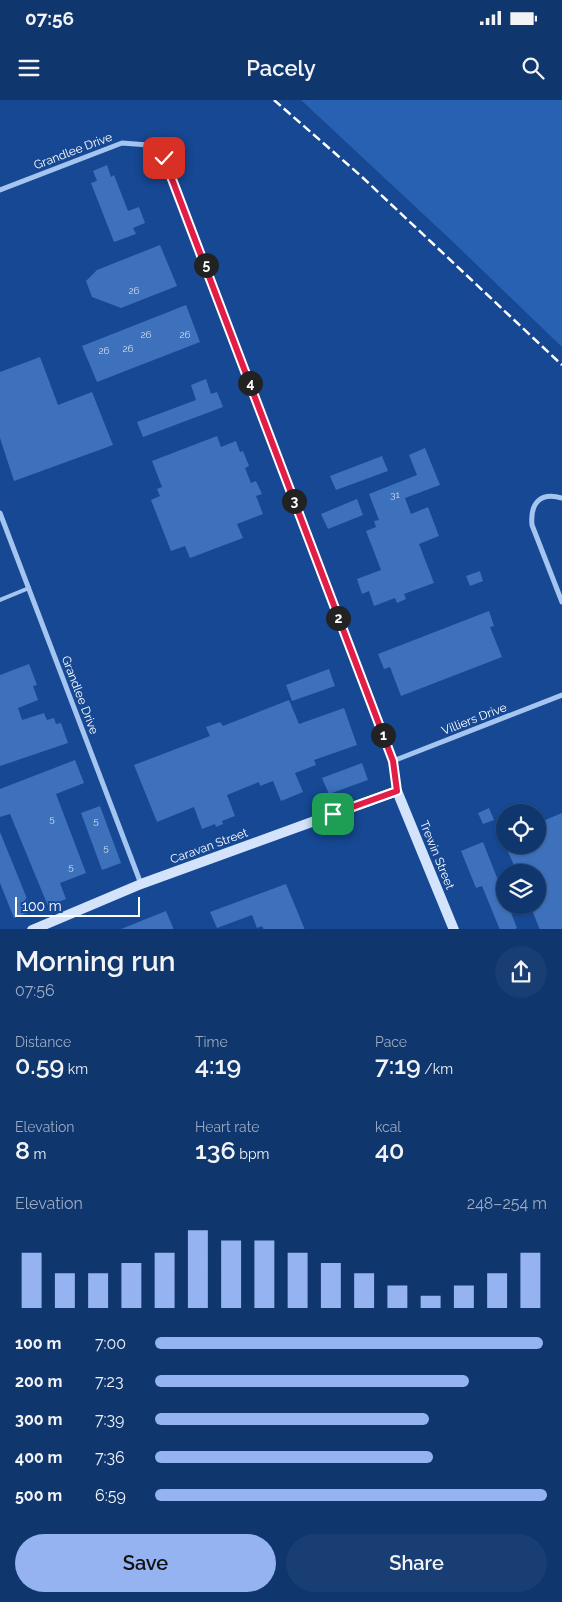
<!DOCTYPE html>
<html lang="en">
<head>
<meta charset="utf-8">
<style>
  body { margin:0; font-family:Raleway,sans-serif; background:#193e73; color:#f1f3f6; height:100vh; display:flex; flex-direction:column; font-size:19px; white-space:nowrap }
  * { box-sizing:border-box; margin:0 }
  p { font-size:16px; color:#9cabc2 }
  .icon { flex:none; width:28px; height:28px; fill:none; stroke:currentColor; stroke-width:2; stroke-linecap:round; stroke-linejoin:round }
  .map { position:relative; height:829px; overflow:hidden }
  .side { display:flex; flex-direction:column; background:#10366e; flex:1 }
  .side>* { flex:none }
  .tools { position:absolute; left:496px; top:704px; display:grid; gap:10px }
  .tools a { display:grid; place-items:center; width:50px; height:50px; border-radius:50%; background:#10366e; box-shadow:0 1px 4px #0004,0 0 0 1px #305081; font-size:25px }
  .scale { position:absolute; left:15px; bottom:12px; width:125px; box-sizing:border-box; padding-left:5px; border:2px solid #fff; border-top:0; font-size:14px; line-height:18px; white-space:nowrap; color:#fff; -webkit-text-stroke:4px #164893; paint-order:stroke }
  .pin { position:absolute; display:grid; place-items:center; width:42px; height:42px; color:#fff; margin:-21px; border-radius:10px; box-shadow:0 2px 8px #0006 }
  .km { position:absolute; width:25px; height:25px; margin:-12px; border-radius:50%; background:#222; color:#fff; font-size:14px; line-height:25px; text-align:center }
  .round { display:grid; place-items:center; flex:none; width:52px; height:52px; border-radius:26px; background:#193e73 }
  .summary { display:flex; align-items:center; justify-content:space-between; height:85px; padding:0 15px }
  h1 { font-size:28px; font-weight:600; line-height:38px }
  .stats { display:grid; grid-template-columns:repeat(3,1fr); gap:8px; height:85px; padding:5px 15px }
  .stats div { display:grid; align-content:center }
  .stats b { font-size:25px; font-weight:600 }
  .stats small { font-size:14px; font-weight:400 }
  .stats p { font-size:14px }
  .chart { height:140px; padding:10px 15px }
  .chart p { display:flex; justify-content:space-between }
  .chart svg { width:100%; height:90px; margin-top:5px; stroke:#95b2f1; stroke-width:6 }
  .action { display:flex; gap:10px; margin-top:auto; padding:10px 15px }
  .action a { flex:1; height:58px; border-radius:30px; background:#95b2f1; color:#111; font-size:20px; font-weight:600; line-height:58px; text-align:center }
  .action a+a { background:#193e73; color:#f1f3f6 }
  ul { padding:0 15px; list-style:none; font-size:16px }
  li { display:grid; grid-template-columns:80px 60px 1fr; align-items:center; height:38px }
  li i { height:12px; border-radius:6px; background:#95b2f1 }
  .status { display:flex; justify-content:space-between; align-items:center; height:35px; padding:0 25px; background:#10366e; direction:ltr }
  .status svg { height:14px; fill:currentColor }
  header { display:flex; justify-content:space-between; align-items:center; height:65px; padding:0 15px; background:#10366e; font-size:22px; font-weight:600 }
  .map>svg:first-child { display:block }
  .green { fill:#2861b2 }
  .building { fill:#3e71bb }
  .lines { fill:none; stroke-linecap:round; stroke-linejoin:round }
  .lane { stroke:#a5c5f1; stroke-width:4 }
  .street { stroke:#a5c5f1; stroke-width:5 }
  .secondary { stroke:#d3e3fb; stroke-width:10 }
  .rail { stroke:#fff; stroke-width:2.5; stroke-dasharray:9 4; stroke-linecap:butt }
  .route-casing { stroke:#fff; stroke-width:10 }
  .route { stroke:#e11d48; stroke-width:6 }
  .labels { text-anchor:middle; stroke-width:4; stroke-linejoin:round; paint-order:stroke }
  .number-label { font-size:10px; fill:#cfdcee }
  .street-label { font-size:12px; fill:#fff; stroke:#164893 }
</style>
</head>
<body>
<div class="status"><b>07:56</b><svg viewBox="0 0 49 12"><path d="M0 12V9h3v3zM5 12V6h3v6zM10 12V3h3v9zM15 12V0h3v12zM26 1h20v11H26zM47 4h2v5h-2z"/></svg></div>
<header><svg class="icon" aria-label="menu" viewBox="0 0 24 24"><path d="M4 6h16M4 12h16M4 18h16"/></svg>Pacely<svg class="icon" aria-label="search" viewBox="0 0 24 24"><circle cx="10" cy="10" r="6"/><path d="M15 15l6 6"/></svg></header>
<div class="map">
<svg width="562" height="830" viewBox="0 0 562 830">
  <rect width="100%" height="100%" fill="#164893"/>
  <!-- green -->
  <path class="green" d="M301,0h261v247l-110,-106z"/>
  <!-- building -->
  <path class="building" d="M107,65l4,12 3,-2 14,36 11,-4 6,16 -12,5 3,6 -22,8 -23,-59 6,-2 -4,-10z
    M160,145l17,41 -56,22 -29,-11 -6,-16 11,-11z
    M186,205l14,37 -103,40 -15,-36z
    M40,257l18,48 34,-13 21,53 -99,36 -14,-43v-66z
    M206,279l5,15 6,-2 6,15 -80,30 -6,-15 59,-22 -5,-15z
    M217,336l4,11 15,-6 4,11 3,-1 6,15 -4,2 6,15 5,-2 6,13 -6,2 7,18 -26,10 6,14 -53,20 -5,-12 -14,5 -20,-51 9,-4 -3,-7 5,-2 -10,-26z
    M425,348l15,37 -35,13 6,16 17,-7 11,29 -20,8 15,39 -30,11 2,5 -9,4 -2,-5 -21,8 -5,-15 -7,3 -5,-15 24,-9 -15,-39 10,-4 -2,-6 5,-1 -10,-26 48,-19 -8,-20z
    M382,356l6,15 -52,19 -6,-14z
    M357,399l6,16 -35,14 -7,-15z
    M480,471l3,10 -13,5 -4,-10z
    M489,511l5,15 -4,1 12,30 -101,39 -11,-29 -6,2 -6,-15z
    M29,564l8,21 -4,1 5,14 -20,8 4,12 22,-7 3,7 7,-2 2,6 5,-1 7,20 -68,23v-91z
    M329,569l6,17 -43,15 -6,-16z
    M289,600l10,24 45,-16 13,37 -43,15 2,5 -21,8 8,19 -22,9 -8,-20 -13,5 -1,-4 -32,13 8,21 -13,5 1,3 -7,3 -1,-3 -13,5 -8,-22 -37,15 -23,-57 76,-29 -4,-9 14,-5 3,4z
    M75,660l9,23 -28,11 30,79 -26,10 6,16 -18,7 -38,-92 -10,3v-28z
    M362,663l6,17 -39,14 -7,-16z
    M100,706l21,57 -19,7 -21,-57z
    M489,708l5,12 -11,4 -5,-11z
    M562,713v117h-22l-10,-25h8v-33h-21l-12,-27h33v-22z
    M0,732l32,79 -18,7 -14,-35z
    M483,742l22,56v7h3l9,23 -3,2h-14l-18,-44 -6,2 -15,-37z
    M286,784l19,46h-41l-2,-4 -5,2 -5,-13 -35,13 -7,-16z
    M166,811l8,19h-53v-1z"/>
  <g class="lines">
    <!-- lane -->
    <path class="lane" d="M0,500l29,-12"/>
    <!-- street -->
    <path class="street" d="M0,90l122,-47 26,2 9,5 7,8 229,603 4,30
      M562,398c-22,-6 -32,5 -30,27l30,77
      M0,413l141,371
      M393,661l169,-66"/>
    <!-- secondary -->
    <path class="secondary" d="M32,830l109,-46 256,-93 57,139"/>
    <!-- rail -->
    <path class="rail" d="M274,0l87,76 201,189"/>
  </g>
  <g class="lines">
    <defs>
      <path id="route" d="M164,58l229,603 4,30 -64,23"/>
    </defs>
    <!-- route casing -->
    <use href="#route" class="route-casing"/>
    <!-- route -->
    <use href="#route" class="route"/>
  </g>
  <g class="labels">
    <!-- number labels -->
    <g class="number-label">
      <text x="134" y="194">26</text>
      <text x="146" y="238">26</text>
      <text x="185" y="238">26</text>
      <text x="128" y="252">26</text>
      <text x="104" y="254">26</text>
      <text x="395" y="398">31</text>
      <text x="52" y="722">5</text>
      <text x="96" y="724">5</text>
      <text x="106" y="751">5</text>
      <text x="71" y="770">5</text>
    </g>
    <!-- street labels -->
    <g class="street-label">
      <text transform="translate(73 51) rotate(-21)" y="4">Grandlee Drive</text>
      <text transform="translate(80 595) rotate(69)" y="4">Grandlee Drive</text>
      <text transform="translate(474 619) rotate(-21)" y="4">Villiers Drive</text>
      <text transform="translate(209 746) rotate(-20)" y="4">Caravan Street</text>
      <text transform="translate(437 755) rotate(68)" y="4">Trewin Street</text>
    </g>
  </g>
</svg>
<div class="tools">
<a><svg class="icon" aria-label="locate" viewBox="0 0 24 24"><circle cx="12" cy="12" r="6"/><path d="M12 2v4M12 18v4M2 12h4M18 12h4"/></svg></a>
<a><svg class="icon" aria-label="layers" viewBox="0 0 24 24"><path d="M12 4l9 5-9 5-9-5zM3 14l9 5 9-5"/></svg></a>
</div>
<div class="scale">100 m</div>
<div class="pin" style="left:333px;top:714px;background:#1e9e55"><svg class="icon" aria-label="arrive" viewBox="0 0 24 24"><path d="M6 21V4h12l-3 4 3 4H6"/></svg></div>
<div class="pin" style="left:164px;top:58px;background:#d93025"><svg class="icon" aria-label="check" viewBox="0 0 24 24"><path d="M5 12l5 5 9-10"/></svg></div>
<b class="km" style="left:383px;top:635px">1</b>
<b class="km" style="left:338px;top:518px">2</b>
<b class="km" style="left:294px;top:401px">3</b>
<b class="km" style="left:250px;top:283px">4</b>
<b class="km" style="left:206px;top:165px">5</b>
</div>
<section class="side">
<div class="summary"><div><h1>Morning run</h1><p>07:56</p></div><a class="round"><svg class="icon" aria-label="share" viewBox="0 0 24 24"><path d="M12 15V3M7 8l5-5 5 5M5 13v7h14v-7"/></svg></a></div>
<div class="stats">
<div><p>Distance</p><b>0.59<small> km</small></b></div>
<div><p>Time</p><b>4:19</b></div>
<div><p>Pace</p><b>7:19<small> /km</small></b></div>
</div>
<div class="stats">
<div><p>Elevation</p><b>8<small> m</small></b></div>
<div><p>Heart rate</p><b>136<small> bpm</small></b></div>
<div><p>kcal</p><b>40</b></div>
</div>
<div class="chart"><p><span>Elevation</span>248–254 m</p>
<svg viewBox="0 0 160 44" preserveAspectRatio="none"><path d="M5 44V17M15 44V27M25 44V27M35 44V22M45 44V17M55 44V6M65 44V11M75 44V11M85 44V17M95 44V22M105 44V27M115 44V33M125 44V38M135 44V33M145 44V27M155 44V17"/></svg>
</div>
<ul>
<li><b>100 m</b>7:00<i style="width:99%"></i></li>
<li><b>200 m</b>7:23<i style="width:80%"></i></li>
<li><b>300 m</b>7:39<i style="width:70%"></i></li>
<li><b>400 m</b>7:36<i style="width:71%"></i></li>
<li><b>500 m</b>6:59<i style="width:100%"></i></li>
</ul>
<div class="action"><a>Save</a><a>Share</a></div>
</section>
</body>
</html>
